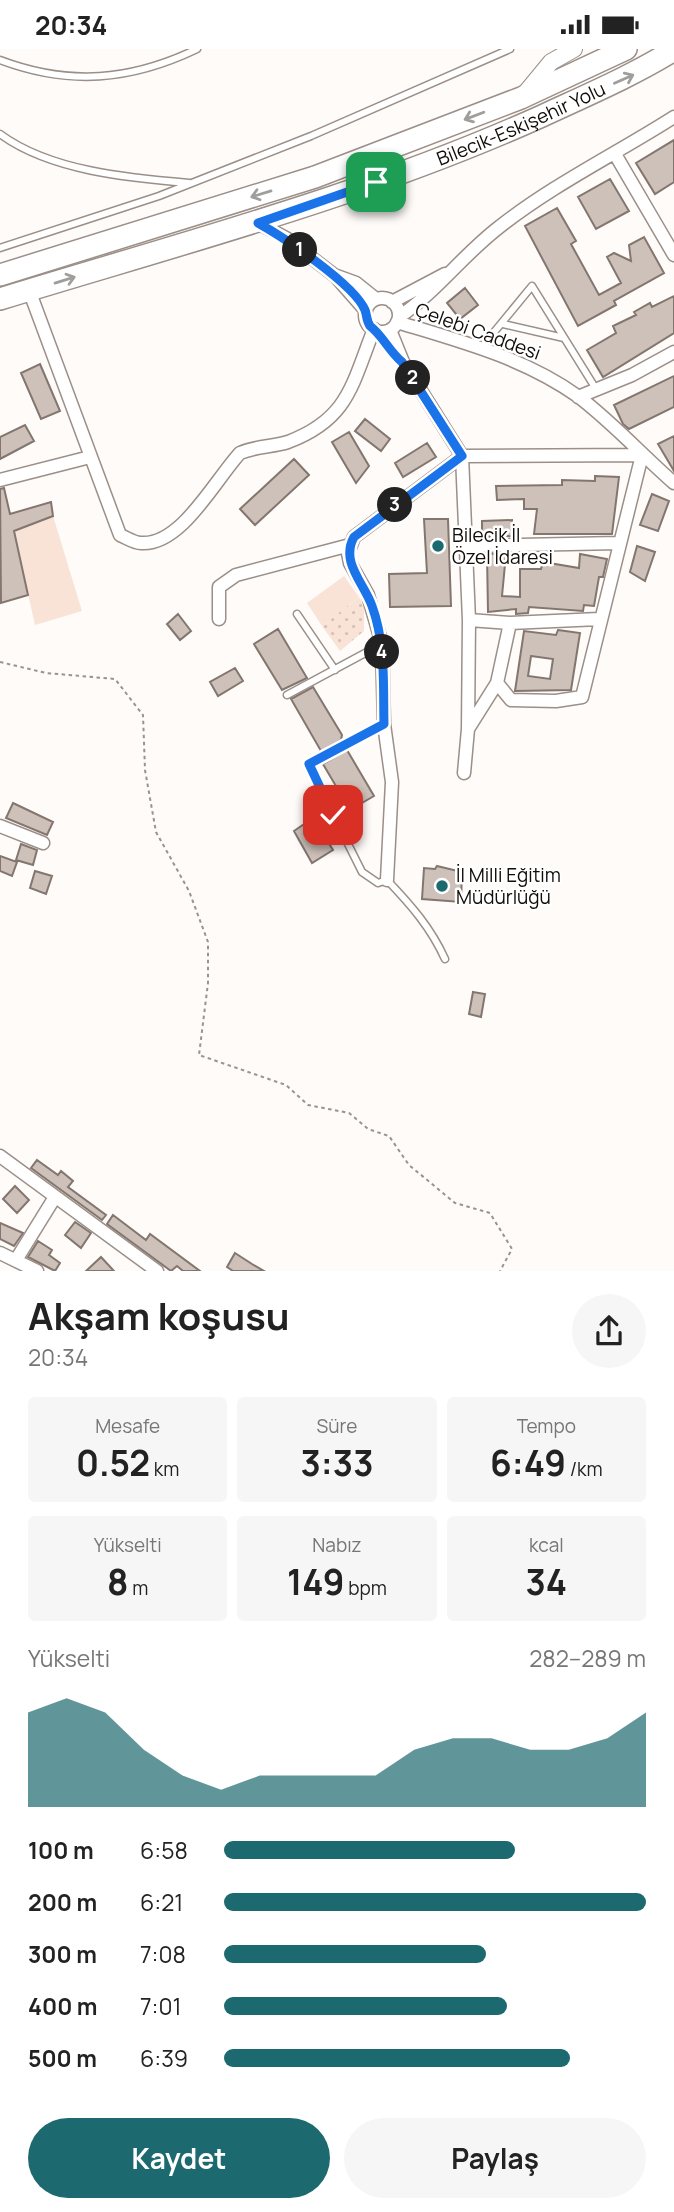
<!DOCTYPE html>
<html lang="tr">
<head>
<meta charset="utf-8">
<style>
  body { margin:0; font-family:Manrope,sans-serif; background:#f6f6f6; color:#222; height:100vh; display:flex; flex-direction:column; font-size:26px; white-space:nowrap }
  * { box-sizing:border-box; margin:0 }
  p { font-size:23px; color:#767676 }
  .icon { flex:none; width:38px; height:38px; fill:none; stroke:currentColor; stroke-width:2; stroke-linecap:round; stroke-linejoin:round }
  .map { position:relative; height:1222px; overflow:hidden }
  .drawer { display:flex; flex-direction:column; background:#fff; flex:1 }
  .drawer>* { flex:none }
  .pin { position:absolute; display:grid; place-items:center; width:60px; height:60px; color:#fff; margin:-30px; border-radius:14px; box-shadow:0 4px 10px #0006 }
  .km { position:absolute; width:35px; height:35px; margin:-18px; border-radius:50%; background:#222; color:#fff; font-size:19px; line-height:35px; text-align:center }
  .round { display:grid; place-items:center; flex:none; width:74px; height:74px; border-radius:37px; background:#f6f6f6 }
  .summary { display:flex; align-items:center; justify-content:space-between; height:119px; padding:0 28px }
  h1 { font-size:38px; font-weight:700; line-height:52px }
  .stats { display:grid; grid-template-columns:repeat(3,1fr); gap:10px; height:119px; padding:7px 28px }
  .stats div { display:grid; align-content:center; border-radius:7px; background:#f6f6f6; text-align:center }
  .stats b { font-size:35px; font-weight:700 }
  .stats small { font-size:19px; font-weight:400 }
  .stats p { font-size:19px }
  .chart { height:196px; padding:14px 28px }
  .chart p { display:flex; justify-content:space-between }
  .chart svg { width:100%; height:126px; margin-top:7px; fill:#1d6970; opacity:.7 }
  .button { display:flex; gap:14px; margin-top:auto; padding:14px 28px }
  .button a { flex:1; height:80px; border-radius:42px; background:#1d6970; color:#fff; font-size:28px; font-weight:700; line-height:80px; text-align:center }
  .button a+a { background:#f6f6f6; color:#222 }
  ul { padding:0 28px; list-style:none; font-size:23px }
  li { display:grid; grid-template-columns:112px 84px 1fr; align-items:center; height:52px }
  li i { height:18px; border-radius:9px; background:#1d6970 }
  .status { display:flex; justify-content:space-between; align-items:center; height:49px; padding:0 35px; background:#fff; direction:ltr }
  .status svg { height:19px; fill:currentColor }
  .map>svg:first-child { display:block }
  .grass { fill:#f8e3d6 }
  .park { fill:url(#park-dots) }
  .building { fill:#cec1ba; stroke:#82766f; stroke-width:2; fill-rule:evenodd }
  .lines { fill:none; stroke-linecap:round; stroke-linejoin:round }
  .service-casing { stroke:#9b8f88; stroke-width:9 }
  .minor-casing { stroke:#9b8f88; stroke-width:15 }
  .tertiary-casing { stroke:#9b8f88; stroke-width:18 }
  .primary-casing { stroke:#9b8f88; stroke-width:24 }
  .path { stroke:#979391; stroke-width:2; stroke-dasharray:3.5 3.5; stroke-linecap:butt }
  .service { stroke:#fff; stroke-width:6 }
  .minor { stroke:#fff; stroke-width:12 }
  .tertiary { stroke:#fff; stroke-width:16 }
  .primary { stroke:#fff; stroke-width:21 }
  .oneway { stroke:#9f9e9d }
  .route-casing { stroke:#fff; stroke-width:14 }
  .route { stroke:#1a73e8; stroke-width:9 }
  .poi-dot { fill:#1d6970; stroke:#fff; stroke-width:2.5 }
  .labels { text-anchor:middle; stroke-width:5; stroke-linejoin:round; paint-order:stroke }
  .street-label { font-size:19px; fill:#100c09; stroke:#fff }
  .poi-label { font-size:19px; fill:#100c09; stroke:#fff; text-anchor:start }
</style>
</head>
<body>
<div class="status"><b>20:34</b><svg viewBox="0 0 49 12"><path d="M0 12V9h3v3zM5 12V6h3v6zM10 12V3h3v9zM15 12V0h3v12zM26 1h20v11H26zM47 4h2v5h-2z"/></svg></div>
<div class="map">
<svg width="674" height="1222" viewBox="0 0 674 1222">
  <defs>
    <pattern id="park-dots" width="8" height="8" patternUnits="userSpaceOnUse" patternTransform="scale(1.75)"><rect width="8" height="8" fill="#f8e3d6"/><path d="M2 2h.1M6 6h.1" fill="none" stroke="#d4c2b6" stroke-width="1.8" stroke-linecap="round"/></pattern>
  </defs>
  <rect width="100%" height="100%" fill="#fefbf9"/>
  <!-- grass -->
  <path class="grass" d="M53,467l29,95 -47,14 -21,-94z
    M344,527l15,21 -37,29 -15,-23z"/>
  <!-- park -->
  <path class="park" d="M359,548l5,9v25l-24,20 -18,-25z"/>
  <!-- building -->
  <path class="building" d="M674,91v42l-19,12 -19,-31z
    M610,130l19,32 -33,18 -18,-32z
    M557,159l19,33 -5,3 28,51 22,-12 -14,-26 7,-4 17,8 -2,-16 15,-8 20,36 -50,28 2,4 -38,21 -53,-100z
    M465,239l13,17 -18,14 -13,-16z
    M674,247v37l-71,44 -16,-27 29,-17 -3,-7 23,-11 -2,-3 16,-9 2,4z
    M40,315l20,47 -19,8 -20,-46z
    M674,327v31l-45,22 -6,-5 -9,-19z
    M365,370l25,20 -9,12 -26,-20z
    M25,376l9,16 -34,18v-22z
    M349,383l20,34 -13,17 -24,-41z
    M674,387v35l-16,-27z
    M427,394l9,14 -33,20 -8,-14z
    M294,410l15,16 -54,50 -15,-16z
    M595,427l24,1 -7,57h-78l3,-25h-13v-10l-27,1 -1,-14 66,-1v-5l33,1z
    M4,439l6,26 41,-12 2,14 -39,15 14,64 -27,8 -1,-114z
    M652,445l17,7 -11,30 -18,-6z
    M424,470h24l3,87 -61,1 -1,-33 38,-1z
    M512,471v16l-30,1v-16z
    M637,497l18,6 -10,29 -15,-9z
    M487,505h19l-4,42 18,1v-28h21l2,-7 36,6 1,-14 27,5 -4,18h-4l-5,29 -10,-1 -1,6 -54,-4 -1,6 -12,1v-5l-28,3z
    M178,565l13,17 -11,9 -13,-16z
    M278,580l29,49 -25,12 -28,-46z
    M558,581l22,3 -9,57 -56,1 9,-60 32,4zM531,607l22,3 -3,20 -22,-3z
    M235,619l8,13 -25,15 -8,-14z
    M313,638l29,48 -1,5 -20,11 -30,-52z
    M347,701l27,46 -24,14 -27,-46z
    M13,754l40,19 -6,13 -41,-17z
    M313,769l20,32 -21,13 -18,-32z
    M21,795l16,6 -4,15 -17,-5z
    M0,807l17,6 -5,14 -12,-5z
    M437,817l25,6 -1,30 -39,-3 2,-31 11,1z
    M35,822l17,5 -6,18 -16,-6z
    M473,943l12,2 -4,23 -12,-3z
    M37,1111l21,15 3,-4 12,10 -5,6 38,28 -4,5 -71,-52z
    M15,1137l14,14 -12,13 -14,-14z
    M113,1166l33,25 4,-6 50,37h-17l-6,-5 -6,5 -64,-47z
    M75,1173l16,11 -10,15 -16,-13z
    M0,1174l23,10 -9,13 -14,-7z
    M38,1192l14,9 -3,5 11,8 -5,8 -27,-14z
    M235,1204l17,11 12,7h-31l-6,-4z
    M101,1208l13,14h-28z"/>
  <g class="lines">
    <defs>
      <path id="service" d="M0,11c69,26 130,21 197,-11
        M0,85c50,37 129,44 189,49
        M0,199l159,-52 152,-60 199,-87
        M503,275l61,14
        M481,299l51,-62 64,103
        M297,565l38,56
        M287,646l93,-50
        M384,675l-76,40 54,108 16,11 9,-3c24,25 44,48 58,79"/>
      <path id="minor" d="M615,105l59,101
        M258,174l28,15 48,37 22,8 20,16
        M337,229l29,33
        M29,241l91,245c7,3 14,8 21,8 40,3 74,-63 99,-90 16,-7 32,-6 48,-11 61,-23 64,-58 86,-113
        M365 266a17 17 0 1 1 34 0a17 17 0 1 1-34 0Z
        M392,253l53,-28
        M399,268c37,-25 63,-61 99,-89 54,-43 118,-74 176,-111
        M397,273c63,19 128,36 182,75 34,26 63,58 95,86
        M390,281l13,32 59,94 7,164 -1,109 -4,44
        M578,348l54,-22 42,-23
        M0,431l90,-23
        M468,497l150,-3
        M219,570v-32l17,-12 114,-30
        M469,571l41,3 89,-4
        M468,680l29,-46 13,-60
        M0,777l43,17
        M387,831l5,-98 -8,-58 -2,-80 -14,-49 -18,-32 -2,-10 6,-16 108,-81 180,-1 -60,242 -26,4 -45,-1 -14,-17
        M0,1107l157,115
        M0,1204l37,18
        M16,1211l39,-63"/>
      <path id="tertiary" d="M523,47l28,-34 23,-13"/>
      <g id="primary">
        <path d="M0,226l315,-98 206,-79 105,-49"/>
        <path id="s1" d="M0,250c182,-56 367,-104 542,-183 45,-21 90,-40 132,-66"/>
      </g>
    </defs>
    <!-- service casing -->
    <use href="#service" class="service-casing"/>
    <!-- minor casing -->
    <use href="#minor" class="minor-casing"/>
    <!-- tertiary casing -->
    <use href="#tertiary" class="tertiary-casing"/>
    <!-- primary casing -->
    <use href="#primary" class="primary-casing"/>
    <!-- path -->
    <path class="path" d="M0,613l46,11 69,6 28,36 2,55 11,62 33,59 19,51v41l-9,72 87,30 22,20 41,8 19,16 21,7 20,29 46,38 35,10 22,36 -12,22"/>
    <!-- service -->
    <use href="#service" class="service"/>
    <!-- minor -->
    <use href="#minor" class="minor"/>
    <!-- tertiary -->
    <use href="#tertiary" class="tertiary"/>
    <!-- primary -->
    <use href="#primary" class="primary"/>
  </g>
  <!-- one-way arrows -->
  <defs><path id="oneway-shaft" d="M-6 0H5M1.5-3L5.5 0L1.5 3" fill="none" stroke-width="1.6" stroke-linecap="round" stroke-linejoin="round" transform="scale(1.75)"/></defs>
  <g class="oneway">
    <use href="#oneway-shaft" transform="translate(624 30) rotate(-24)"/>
    <use href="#oneway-shaft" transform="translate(474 67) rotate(159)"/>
    <use href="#oneway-shaft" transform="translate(261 145) rotate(163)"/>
    <use href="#oneway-shaft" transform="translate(65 231) rotate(-17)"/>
  </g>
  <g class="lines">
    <defs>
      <path id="route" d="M333,766l-24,-51 75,-40c-1,-39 2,-80 -12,-118 -8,-23 -32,-44 -18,-69l108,-81 -60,-94c-13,-11 -19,-26 -32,-36 -4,-6 -3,-11 -5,-16 -11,-26 -82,-73 -107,-87l118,-41"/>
    </defs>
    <!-- route casing -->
    <use href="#route" class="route-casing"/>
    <!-- route -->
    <use href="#route" class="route"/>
  </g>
  <!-- markers -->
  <g class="poi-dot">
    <circle cx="438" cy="497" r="7"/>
    <circle cx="442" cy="837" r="7"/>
  </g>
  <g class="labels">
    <!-- street labels -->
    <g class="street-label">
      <text dy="7" stroke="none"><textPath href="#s1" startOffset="550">Bilecik-Eskişehir Yolu</textPath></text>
      <text transform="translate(478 282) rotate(20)" y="7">Çelebi Caddesi</text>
    </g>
    <!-- poi labels -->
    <g class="poi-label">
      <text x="452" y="493">Bilecik İl<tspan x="452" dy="22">Özel İdaresi</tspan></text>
      <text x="456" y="833">İl Milli Eğitim<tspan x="456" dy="22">Müdürlüğü</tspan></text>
    </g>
  </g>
</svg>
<div class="pin" style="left:376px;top:133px;background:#1e9e55"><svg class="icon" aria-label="arrive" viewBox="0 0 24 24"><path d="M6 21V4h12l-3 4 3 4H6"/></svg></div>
<div class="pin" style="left:333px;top:766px;background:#d93025"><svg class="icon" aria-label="check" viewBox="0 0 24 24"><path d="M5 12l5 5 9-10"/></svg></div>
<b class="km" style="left:300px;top:201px">1</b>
<b class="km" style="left:413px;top:329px">2</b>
<b class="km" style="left:395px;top:456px">3</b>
<b class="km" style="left:382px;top:603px">4</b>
</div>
<section class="drawer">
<div class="summary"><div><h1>Akşam koşusu</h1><p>20:34</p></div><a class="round"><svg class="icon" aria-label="share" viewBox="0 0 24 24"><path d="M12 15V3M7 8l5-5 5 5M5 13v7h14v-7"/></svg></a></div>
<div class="stats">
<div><p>Mesafe</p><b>0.52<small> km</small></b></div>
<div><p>Süre</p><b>3:33</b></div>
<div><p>Tempo</p><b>6:49<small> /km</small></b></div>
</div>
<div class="stats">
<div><p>Yükselti</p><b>8<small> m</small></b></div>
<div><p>Nabız</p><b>149<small> bpm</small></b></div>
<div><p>kcal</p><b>34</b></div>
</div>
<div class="chart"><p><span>Yükselti</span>282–289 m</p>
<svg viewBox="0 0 160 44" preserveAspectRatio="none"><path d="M0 44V11L10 6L20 11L30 24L40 33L50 38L60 33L70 33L80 33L90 33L100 24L110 20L120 20L130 24L140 24L150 20L160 11V44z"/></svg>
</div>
<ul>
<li><b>100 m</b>6:58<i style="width:69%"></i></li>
<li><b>200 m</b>6:21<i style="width:100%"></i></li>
<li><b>300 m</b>7:08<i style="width:62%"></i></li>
<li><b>400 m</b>7:01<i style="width:67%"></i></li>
<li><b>500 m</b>6:39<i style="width:82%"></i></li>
</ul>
<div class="button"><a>Kaydet</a><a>Paylaş</a></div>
</section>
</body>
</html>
